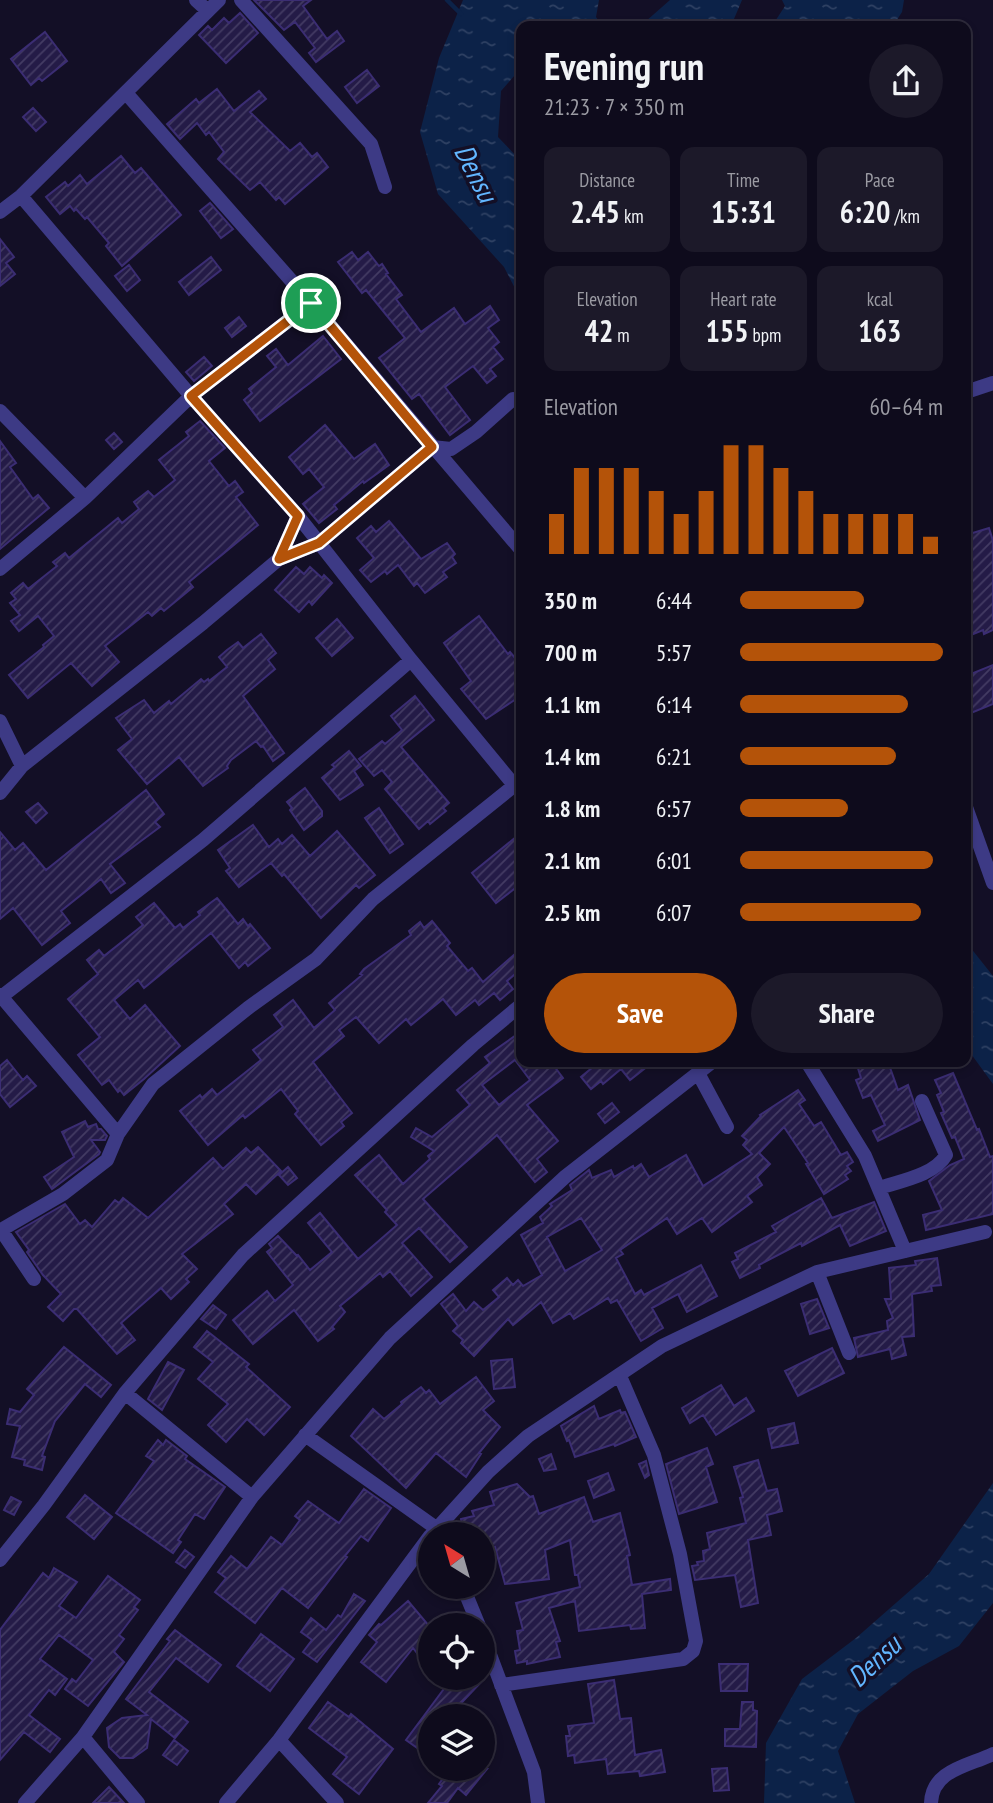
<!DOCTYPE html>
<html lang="en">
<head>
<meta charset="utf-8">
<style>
  body { margin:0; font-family:"PT Sans Narrow",sans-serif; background:#1c1929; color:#f1f3f6; height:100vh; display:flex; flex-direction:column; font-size:26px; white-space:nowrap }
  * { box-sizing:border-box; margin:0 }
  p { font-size:23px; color:#9b9ba3 }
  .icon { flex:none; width:38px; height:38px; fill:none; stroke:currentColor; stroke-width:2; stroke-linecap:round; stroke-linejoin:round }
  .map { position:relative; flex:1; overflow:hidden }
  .side { position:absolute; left:516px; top:21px; width:455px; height:1046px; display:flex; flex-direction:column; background:#0e0b1c; border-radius:14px; box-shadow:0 4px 10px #0003,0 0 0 2px #2e2b3b }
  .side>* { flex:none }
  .needle { width:46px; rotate:323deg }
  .fabs { position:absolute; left:418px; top:1522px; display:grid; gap:14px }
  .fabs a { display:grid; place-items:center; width:77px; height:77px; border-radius:50%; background:#0e0b1c; box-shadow:0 4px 10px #0003,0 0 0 2px #2e2b3b; font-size:35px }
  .pin { position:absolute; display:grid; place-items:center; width:60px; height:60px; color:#fff; margin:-30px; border:4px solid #fff; border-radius:50%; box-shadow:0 2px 7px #0007 }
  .round { display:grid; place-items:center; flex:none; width:74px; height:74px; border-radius:37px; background:#1c1929 }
  .head { display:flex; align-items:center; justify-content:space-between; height:119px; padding:0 28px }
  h1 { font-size:38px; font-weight:700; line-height:52px }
  .metrics { display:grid; grid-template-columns:repeat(3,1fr); gap:10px; height:119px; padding:7px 28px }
  .metrics div { display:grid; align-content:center; border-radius:14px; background:#1c1929; text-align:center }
  .metrics b { font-size:30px; font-weight:700 }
  .metrics small { font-size:19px; font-weight:400 }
  .metrics p { font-size:19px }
  .chart { height:196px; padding:14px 28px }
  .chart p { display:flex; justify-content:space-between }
  .chart svg { width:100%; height:126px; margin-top:7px; stroke:#b45309; stroke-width:6 }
  .primary-button { display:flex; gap:14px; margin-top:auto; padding:14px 28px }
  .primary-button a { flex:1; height:80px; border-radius:42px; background:#b45309; color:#fff; font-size:28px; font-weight:700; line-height:80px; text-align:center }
  .primary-button a+a { background:#1c1929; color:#f1f3f6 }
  ul { padding:0 28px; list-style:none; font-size:23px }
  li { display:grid; grid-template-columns:112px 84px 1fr; align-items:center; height:52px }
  li i { height:18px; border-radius:9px; background:#b45309 }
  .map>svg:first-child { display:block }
  .water { fill:url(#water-ripples) }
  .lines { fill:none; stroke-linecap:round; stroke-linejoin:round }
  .stream { stroke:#0c2248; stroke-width:4.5 }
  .building { fill:url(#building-hatch); stroke:#3b2d73; stroke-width:2; fill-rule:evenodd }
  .street { stroke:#3d3a85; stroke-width:14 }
  .route-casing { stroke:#fff; stroke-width:14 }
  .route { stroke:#b45309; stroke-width:9 }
  .labels { text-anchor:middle; stroke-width:7; stroke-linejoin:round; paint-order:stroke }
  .water-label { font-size:28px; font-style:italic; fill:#62b6ff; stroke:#130f26 }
</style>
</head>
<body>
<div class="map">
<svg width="993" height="1803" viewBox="0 0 993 1803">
  <defs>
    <pattern id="water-ripples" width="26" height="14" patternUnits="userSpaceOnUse" patternTransform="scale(1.75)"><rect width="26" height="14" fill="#0c2248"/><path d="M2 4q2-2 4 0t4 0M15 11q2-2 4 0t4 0" fill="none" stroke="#2f4163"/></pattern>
    <pattern id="building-hatch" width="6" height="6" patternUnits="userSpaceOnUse" patternTransform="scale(1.75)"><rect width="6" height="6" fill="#241b47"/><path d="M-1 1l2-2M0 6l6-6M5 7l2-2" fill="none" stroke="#433b63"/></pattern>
  </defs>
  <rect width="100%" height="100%" fill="#130f26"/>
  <!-- water -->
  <path class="water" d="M463,0h136l-3,17 6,9h-80l-1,42 -20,23 -3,46 23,24v139l-17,-33 -66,-73 -18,-62 19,-74z
    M670,0h72l-11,26h-97l11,-4z
    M782,0h122l-2,12 -9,14h-121l13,-20z
    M966,942l27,34v108l-27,-37z
    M993,1483v120l-34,43 -46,25 -55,43 -20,37 17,52h-91l2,-60 36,-64 54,-41 73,-64z"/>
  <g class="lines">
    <!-- stream -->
    <path class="stream" d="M447,0l14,14"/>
  </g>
  <!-- building -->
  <path class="building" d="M254,0h57l-8,6 24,33 10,-8 7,10 -28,21 -7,-9 6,-5 -20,-26 -11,8z
    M240,13l18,20 -32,30 -27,-28 9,-9 4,4 12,-12 5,5z
    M45,32l22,29 -25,20 -3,-3 -8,7 -20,-26z
    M367,70l12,16 -22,17 -12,-16z
    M217,89l17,22 25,-20 7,8 -16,13 40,39 10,-8 12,14 5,-4 11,14 -43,37 -6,-7 -3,3 -16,-18 -10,8 -32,-31 6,-7 -15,-20 -3,3 -9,-12 -17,16 -13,-15 29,-25 3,4z
    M33,108l13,14 -10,9 -13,-14z
    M121,156l14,17 6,-5 40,47 -59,51 -16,-20 3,-3 -22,-26 -2,2 -9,-10 -2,2 -4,-5 -10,8 -14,-17 19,-15 3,4 12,-11 7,9z
    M210,203l23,26 -12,9 -21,-27z
    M0,239l14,18 -8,6 9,11 -15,12z
    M352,252l6,8 10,-8 11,14 3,-2 6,9 -2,1 16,21 -6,4 25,33 33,-24 11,16 25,-18 9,14 -11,8 11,14 -6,5 10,12 -13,10 6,7 -9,7 -14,-17 -28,21 25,33 -20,15 -31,-41 -7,5 -33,-41 26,-20 -39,-48 -4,3 -24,-31z
    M211,257l10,13 -32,25 -10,-13z
    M129,265l11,15 -13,11 -12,-15z
    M239,317l7,9 -14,11 -7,-9z
    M323,336l18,23 -81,62 -16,-21 8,-7 -3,-4 27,-22 -9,-11 9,-7 12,16z
    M204,357l8,9 -18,15 -8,-9z
    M200,421l25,27 -16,13 20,25 6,-5 8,11 -7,5 22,28 -69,57 4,5 -29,24 -3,-3 -9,8 -4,-4 -43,34 14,16 -27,24 -21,-23 -43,35 -19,-23 35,-28 -1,-2 11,-9 -16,-20 -19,15 -8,-10 9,-6 -10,-12 6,-4 -5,-6 12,-10 5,6 29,-23 -4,-4 12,-9 4,5 49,-40 4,5 17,-14 -5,-7 14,-11 6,6 21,-17 -16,-20 30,-24 -3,-4z
    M325,425l29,34 21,-15 14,21 -25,18 -1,-2 -29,24 3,4 -18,14 -16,-19 21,-17 -15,-18 -6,5 -14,-17z
    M114,433l8,9 -8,7 -8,-9z
    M0,441l16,22 -6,4 23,32 5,-4 11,13 -49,41z
    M389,521l32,38 26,-16 8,11 -3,3 4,6 -13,9 4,5 -22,16 -8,-10 -3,3 -16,-21 -11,9 -2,-3 -14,11 -11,-12 14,-12 -17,-20 14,-12 5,6z
    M989,528l4,13v89l-9,4 -1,-4 -17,7v-102z
    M296,567l8,7 6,-7 12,11 2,-3 8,8 -20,22 -3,-4 -10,11 -24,-22z
    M479,616l29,38 2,-2 12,14v29l-36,24 -25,-30 10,-8 -27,-38z
    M337,619l16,19 -21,18 -16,-18z
    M261,634l15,19 -8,7 7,9 -32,27 41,57 -11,8 -10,-15 -2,1 -5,-6 -25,19 -4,6 1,2 -25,18 -24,-29 -32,27 -29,-34 14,-11 -16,-21 28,-18 10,13 15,-12 2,3 30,-25 3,3 4,-3 1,2 18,-14 -8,-10 8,-7 11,-8 5,6z
    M993,665v39l-27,11v-39z
    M415,696l19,24 -33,27 48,56 -6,5 3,3 -16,13 -2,-3 -9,8 -34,-40 7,-7 -10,-12 -8,6 -15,-17 23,-18 3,3 17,-14 -11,-14z
    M349,751l12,15 -7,5 9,14 -23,15 -18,-22 13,-11 -3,-2z
    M305,788l17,23v5l-18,14 -14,-20 2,-2 -5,-6z
    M146,790l18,24 -9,8 5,5 -50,37 15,19 -14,10 -10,-14 -40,32 9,12 -28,22 -29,-37 -13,11v-87l15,18 8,-7 23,27z
    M38,803l9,10 -11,10 -10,-11z
    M379,808l24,36 -13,9 -25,-35z
    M253,825l16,22 9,-8 4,5 10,-9 18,21 27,-25 38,44 -16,13 -3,-3 -35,33 -37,-44 -2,2 -11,-13 -32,24 -13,-16 4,-3 -12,-18z
    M522,832v51l-26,20 -24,-30z
    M217,898l21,26 5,-5 5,7 2,-2 20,24 -22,18 -3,-4 -6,6 -28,-35 -67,55 -6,-8 -24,20 16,19 15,-14 35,41 -36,33 -20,16 -4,-5 -2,2 -9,-12 -7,5 -24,-30 22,-18 -32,-38 30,-25 -11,-14 12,-10 5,6 39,-31 -7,-8 18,-14 21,25 5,-4 3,4 17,-13 -2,-3z
    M432,921l18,22 -3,3 21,25 4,-3 11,14 33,-29 6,6v9l-15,13 6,8 -13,11 -6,-7 -15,12 -4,-5 -19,15 -13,-16 -32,26 -5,-6 -27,24 -23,-26 -17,13 5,6 -31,26 39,51 -11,9 3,4 -23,19 -26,-31 3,-3 -17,-22 -36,29 -2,-3 -35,30 -28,-34 20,-16 2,3 10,-9 5,6 44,-35 -8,-10 30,-23 -9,-12 19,-15 21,28 21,-18 -6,-7 33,-28 -2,-1 4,-5 47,-34 -2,-4 11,-9 4,6z
    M522,1031v31h29l12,16 -36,27 31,36 -21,18 10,13 -12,10 -38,-47 -74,64 44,48 -17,15 -31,-34 -17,15 30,34 -21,19 -21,-25 -7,6 -3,-4 -40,33 5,6 -13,15 2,2 -16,12 -24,-31 -41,34 -20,-24 34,-29 8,10 18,-16 -26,-33 5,-4 -3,-4 9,-8 19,20 1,-1 12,15 22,-18 -24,-29 12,-10 38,46 39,-34 -12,-13 2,-2 -32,-35 24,-20 24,29 27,-25 -2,-3 6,-5 -23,-14 5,-9 16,9 38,-32 -13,-15 33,-27 -5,-6zM515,1060l15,20 -31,25 -17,-20z
    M7,1060l16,20 4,-4 9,10 -26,21 -10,-13v-28z
    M599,1062h54l-23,18 -9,-11 -18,15 -2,-3 -10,8 -10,-12z
    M856,1062h32l10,28 10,-5 12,35 -42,21 -5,-10 12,-6 -14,-30 -8,3 -7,-18 5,-2z
    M953,1073l24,57 2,-1 11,28 3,-1v58l-67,16 -3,-15 19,-5 -13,-29 21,-16 14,-6 -9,-22 -3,1 -11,-25 3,-1 -7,-17 4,-2 -6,-13z
    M798,1090l7,10 -6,4 15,22 7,-4 20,33 6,-3 6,10 -6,4 4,5 -6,4 3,4 -24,15 -18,-30 2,-1 -24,-36 -25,26 11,11 -13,13 5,8 -15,11 5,6 -40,30 -10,-14 -25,16 -10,-16 -47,32 3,4 -7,4 19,36 6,-4 3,5 57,-30 16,31 -30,16 -9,-18 -26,14 11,20 -22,13 -24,-41 -6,3 -3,-5 -34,21 -4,-6 -17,10 -12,-21 -28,23 -5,-6 -34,37 -13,-13 2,-3 -10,-9 5,-5 -17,-22 12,-10 13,17 8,-9 9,8 16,-13 -6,-7 14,-12 6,7 5,-5 5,6 19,-11 -21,-40 22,-12 -3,-6 12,-11 -2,-2 22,-14 -2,-5 19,-15 3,8 19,-8 3,7 19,-11 1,3 7,-5 8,13 37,-22 17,31 49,-32 -9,-9 4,-5 -5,-4 19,-20 -1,-1zM581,1218l21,32 -37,21 -18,-34z
    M612,1103l7,9 -14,11 -7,-9z
    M85,1121l3,6 8,-3 2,5h3l6,7 -2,4h-14l9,12 -1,2 -47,35 -8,-12 30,-20 -12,-25z
    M258,1147l23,24 -25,23 -10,-10 -22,20 9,10 -51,40 15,15 -11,10 3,3 -18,17 -10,-11 -40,35 14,17 -18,14 -40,-45h-3l-11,12 -15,-14 13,-13 -18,-19 -16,-23 2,-2 -13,-18 49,-28 15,20 5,-4 7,7 23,-27 4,3 4,-5 25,20 65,-60 10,11 23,-21 5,5z
    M288,1167l9,11 -9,7 -9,-10z
    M821,1198l11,20 42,-16 12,29 -36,15 -10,-21 -38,21 -1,-3 -42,22 1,3 -20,10 -8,-16 6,-3 -3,-6 41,-21 -4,-6z
    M937,1258l4,27 -10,1 1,5 -20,3 2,42 -12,1 4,18 -14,4 -2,-10 -32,8 -4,-19 34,-8 -1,-9 6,-3 -8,-19h6l-2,-31 27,-3 -1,-4z
    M817,1299l12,29 -19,6 -9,-30z
    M213,1305l13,10 -10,14 -15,-10z
    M207,1331l42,33 -3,3 44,40 -26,28 -17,-16 -21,23 -18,-17 20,-21 -30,-25 15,-17 -19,-15z
    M64,1347l47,38 -10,12 -16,-13 -30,37 -13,35 3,1 -3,13 -18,-5 1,-5 -13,-3 8,-31 -13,-2 3,-15 10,3 14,-17 -7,-6z
    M832,1348l12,25 -46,23 -13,-25z
    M512,1359l3,28 -21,2 -3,-28z
    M168,1362l16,8 -22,40 -14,-11z
    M476,1377l18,24 -11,9 17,17 -21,26 2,1 -15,23 -30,-24 -30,35 -55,-52 22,-27 11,10 18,-15 -1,-2 20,-15 5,6 3,-3 11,14z
    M721,1385l13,21 12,-8 8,13 -38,24 -13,-20 -13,8 -8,-15z
    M594,1406l5,13 21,-9 1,3 4,-1 11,25 -21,9 -1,-2 -39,13 -6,-17 -2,1 -6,-15z
    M794,1423l4,20 -26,5 -4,-19z
    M158,1440l5,5 3,-5 21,16 -2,3 40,28 -21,32 -9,-5 -17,26 3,2 -8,11 -57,-40 38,-52 -8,-5z
    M707,1448l6,16 -7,3 11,35 -38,12 -13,-50z
    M551,1454l5,15 -12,2 -5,-12z
    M758,1460l9,31 10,-2 5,22 -15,4 4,20 -23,5 10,63 -17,4 -6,-32 -40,5 -3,-14 6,-1 -1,-3 7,-1 -1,-10 7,-2 -3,-16 39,-10 -6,-25 3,-1 -9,-30z
    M646,1461l3,14 -4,3 -6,-14z
    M608,1473l6,17 -20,8 -6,-17z
    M517,1484l13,13 3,-1 6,18 45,-17 9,25 27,-9 10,42 -3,1 5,29 38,-6 1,11 -29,4 3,34 -14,1 -1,-4 -51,6 -4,-30 -26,7 11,33 -4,1 4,15 -33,7v-3l-10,2 -2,-12 5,-1 -3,-19 6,-1 -7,-27 64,-16 -2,-12h-3l-5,-35 -25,10 4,29 -44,5 -10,-37 -12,3v-15h-20l-2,-16 13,-3 -2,-5 22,-6 -4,-13z
    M364,1489l27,19 -23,33 -7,-5 -16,20 2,1 -39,51 -26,-20 -27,35 -40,-31 11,-14 -8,-6 13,-16 16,13 24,-32 11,8 18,-25 -5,-4 13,-15 31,22z
    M85,1495l27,22 -18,22 -27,-22z
    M11,1497l10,5 -7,13 -10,-5z
    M185,1550l9,7 -9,11 -9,-6z
    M54,1568l23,14 -18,24 17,12 32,-42 32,24 -6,7 4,3 -19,25 5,4 -10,13 10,10 -36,44 -23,-17 7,-10 4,3 17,-22 -34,-25 -19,24 27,20 -12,16 -6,-5 -20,25 31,24 -10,13 -26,-20 -24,28v-130l43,-57 6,5z
    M354,1594l11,7 -48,61 -14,-10 9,-12 -11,-8 10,-14 15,12 12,-15 3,2z
    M408,1601l22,26v14l-13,12 -4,-5 -27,34 -25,-20 16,-20 -8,-7 10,-11 2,1z
    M175,1630l46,35 -13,17 -32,-24 -27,34 39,30 -13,16 -24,-19 -4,29 -14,10h-13l-11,-11 -2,-19 15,-10 25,-3 -21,-16 44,-58 -3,-2z
    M261,1634l33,25 -24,32 -33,-25z
    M719,1664h29l-1,27h-26z
    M452,1678h33l-37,39h-18v40l-24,-17z
    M614,1680l6,39 11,-1 4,37 26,-5 4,22 -25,4 -1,-5 -31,3 -2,-15 -31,4 -1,-8 -6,1 -2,-20h4l-2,-10 26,-3 -6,-39z
    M328,1702l21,15 2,-3 42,35 -34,45 -26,-20 14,-17 -38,-29z
    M742,1702h11v8l4,1 -1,36 -31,-1v-17h15z
    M174,1740l14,11 -11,14 -14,-10z
    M727,1768l2,22 -15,1 -2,-22z
    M435,1769h52l-21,26 -8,-7 -11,15h-19l14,-17 -3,-2 5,-7z
    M109,1787l15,16h-31z"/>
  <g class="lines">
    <!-- street -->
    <path class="street" d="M196,0l12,11
      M241,0l130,144 14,43
      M126,93l185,210 211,248
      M21,196l170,200 107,120 113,144 103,125
      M0,212l21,-16 198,-196
      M966,392l27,-9
      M0,411l85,87
      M279,559l40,-16 113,-96 19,2 25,-17 37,-33
      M0,569l85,-71 106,-102 120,-93
      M0,721l22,45
      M0,793l22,-27 181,-143 76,-64 19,-43
      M966,807l27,76
      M0,995l118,139 -11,26 -44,34 -62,36 33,49
      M1,997l202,-157 208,-180
      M807,1062l58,94 40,95
      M698,1073l29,54
      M118,1134l35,-50 95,-76 68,-49 57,-60 147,-118
      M879,1188c21,-7 56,-13 67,-33l-24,-54
      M817,1272l32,81
      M125,1393l127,104
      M305,1435l131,93 3,7
      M431,1535l57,-63 40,-36 134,-90 155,-74 168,-40
      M0,1560l44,-55 81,-112 118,-138 230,-210 49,-41
      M463,1587l16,39
      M483,1636l51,136 4,31
      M501,1685l182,-26 10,-8 3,-10 -16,-87 -26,-99 -34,-79
      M83,1737l55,66
      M279,1740l58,63
      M25,1803l58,-66 169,-240 138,-159 176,-162 146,-114
      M226,1803l53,-63 151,-204
      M931,1803c1,-33 37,-37 62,-49"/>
  </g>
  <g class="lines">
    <defs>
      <path id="route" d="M311,303l121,144 -113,96 -40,16 19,-43 -107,-120z"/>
    </defs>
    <!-- route casing -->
    <use href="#route" class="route-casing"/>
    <!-- route -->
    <use href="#route" class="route"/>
  </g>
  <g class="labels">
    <!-- water labels -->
    <g class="water-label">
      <text transform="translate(476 173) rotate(63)" y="10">Densu</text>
      <text transform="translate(874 1661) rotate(-43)" y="10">Densu</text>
    </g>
  </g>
</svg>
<div class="fabs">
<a><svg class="needle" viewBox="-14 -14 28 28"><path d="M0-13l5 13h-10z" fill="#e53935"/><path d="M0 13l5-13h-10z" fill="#9b9ba3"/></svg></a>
<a><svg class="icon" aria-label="locate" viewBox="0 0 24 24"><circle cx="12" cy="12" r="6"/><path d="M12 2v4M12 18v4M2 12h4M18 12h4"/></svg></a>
<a><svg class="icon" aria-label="layers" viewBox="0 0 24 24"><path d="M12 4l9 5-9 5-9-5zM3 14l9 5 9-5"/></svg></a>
</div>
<div class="pin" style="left:311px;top:303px;background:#1e9e55"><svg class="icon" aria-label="arrive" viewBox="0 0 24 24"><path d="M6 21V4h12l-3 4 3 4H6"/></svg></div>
<section class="side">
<div class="head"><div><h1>Evening run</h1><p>21:23 · 7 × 350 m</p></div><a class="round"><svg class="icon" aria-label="share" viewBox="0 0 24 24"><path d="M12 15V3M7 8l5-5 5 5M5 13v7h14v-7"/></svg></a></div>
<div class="metrics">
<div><p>Distance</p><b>2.45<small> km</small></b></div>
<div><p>Time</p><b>15:31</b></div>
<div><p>Pace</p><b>6:20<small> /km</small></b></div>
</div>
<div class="metrics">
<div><p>Elevation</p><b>42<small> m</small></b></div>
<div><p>Heart rate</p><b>155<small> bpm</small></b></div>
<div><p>kcal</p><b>163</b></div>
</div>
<div class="chart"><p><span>Elevation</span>60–64 m</p>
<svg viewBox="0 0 160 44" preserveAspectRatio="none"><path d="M5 44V30M15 44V14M25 44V14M35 44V14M45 44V22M55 44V30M65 44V22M75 44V6M85 44V6M95 44V14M105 44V22M115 44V30M125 44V30M135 44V30M145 44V30M155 44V38"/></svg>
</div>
<ul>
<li><b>350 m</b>6:44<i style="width:61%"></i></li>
<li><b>700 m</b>5:57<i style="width:100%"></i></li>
<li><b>1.1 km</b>6:14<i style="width:83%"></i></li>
<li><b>1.4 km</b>6:21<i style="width:77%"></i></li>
<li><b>1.8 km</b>6:57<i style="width:53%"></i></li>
<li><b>2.1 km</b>6:01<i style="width:95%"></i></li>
<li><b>2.5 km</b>6:07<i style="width:89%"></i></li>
</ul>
<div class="primary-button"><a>Save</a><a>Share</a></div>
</section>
</div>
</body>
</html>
